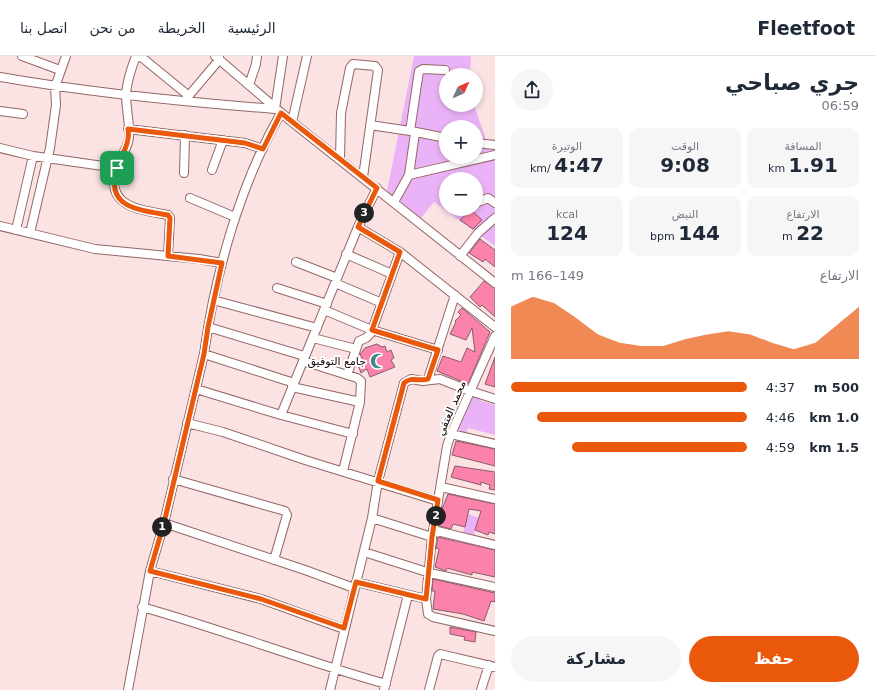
<!DOCTYPE html>
<html lang="ar">
<head>
<meta charset="utf-8">
<style>
  body { margin:0; font-family:"DejaVu Sans",Vazirmatn,sans-serif; background:#f6f6f7; color:#1f2937; direction:rtl; height:100vh; display:flex; flex-direction:column; font-size:15px; white-space:nowrap }
  * { box-sizing:border-box; margin:0 }
  p { font-size:13px; color:#747a83 }
  .icon { flex:none; width:22px; height:22px; fill:none; stroke:currentColor; stroke-width:2; stroke-linecap:round; stroke-linejoin:round }
  .map { position:relative; flex:1; overflow:hidden; direction:ltr }
  .sheet { display:flex; flex-direction:column; background:#fff; width:380px }
  .sheet>* { flex:none }
  .needle { width:26px; rotate:45deg }
  .tools { position:absolute; left:439px; top:12px; display:grid; gap:8px }
  .tools a { display:grid; place-items:center; width:44px; height:44px; border-radius:50%; background:#fff; box-shadow:0 2px 6px #0003; font-size:20px }
  .pin { position:absolute; display:grid; place-items:center; width:34px; height:34px; color:#fff; margin:-17px; border-radius:8px; box-shadow:0 2px 6px #0006 }
  .km { position:absolute; width:20px; height:20px; margin:-10px; border-radius:50%; background:#222; color:#fff; font-size:11px; line-height:20px; text-align:center }
  .round { display:grid; place-items:center; flex:none; width:42px; height:42px; border-radius:21px; background:#f6f6f7 }
  .summary { display:flex; align-items:center; justify-content:space-between; height:68px; padding:0 16px }
  h1 { font-size:22px; font-weight:600; line-height:30px }
  .stats { display:grid; grid-template-columns:repeat(3,1fr); gap:6px; height:68px; padding:4px 16px }
  .stats div { display:grid; align-content:center; border-radius:10px; background:#f6f6f7; text-align:center }
  .stats b { font-size:20px; font-weight:600 }
  .stats small { font-size:11px; font-weight:400 }
  .stats p { font-size:11px }
  .chart { height:112px; padding:8px 16px }
  .chart p { display:flex; justify-content:space-between }
  .chart svg { width:100%; height:72px; margin-top:4px; fill:#ea580c; opacity:.7 }
  .action { display:flex; gap:8px; margin-top:auto; padding:8px 16px }
  .action a { flex:1; height:46px; border-radius:24px; background:#ea580c; color:#fff; font-size:16px; font-weight:600; line-height:46px; text-align:center }
  .action a+a { background:#f6f6f7; color:#1f2937 }
  ul { padding:0 16px; list-style:none; font-size:13px }
  li { display:grid; grid-template-columns:64px 48px 1fr; align-items:center; height:30px }
  li i { height:10px; border-radius:5px; background:#ea580c }
  header { display:flex; align-items:center; gap:24px; box-sizing:border-box; height:56px; padding:0 20px; background:#fff; border-bottom:1px solid #e0e1e3 }
  header strong { font-size:19px }
  nav { display:flex; gap:22px; margin-inline-start:auto; font-size:14px }
  main { display:flex; flex:1; min-height:0 }
  .map>svg:first-child { display:block }
  .green { fill:#ebb3f7; fill-rule:evenodd }
  .building { fill:#fb82aa; stroke:#895c69 }
  .lines { fill:none; stroke-linecap:round; stroke-linejoin:round }
  .minor-casing { stroke:#956665; stroke-width:10 }
  .minor { stroke:#fff; stroke-width:8 }
  .route-casing { stroke:#fff; stroke-width:8 }
  .route { stroke:#ea580c; stroke-width:5 }
  .labels { text-anchor:middle; stroke-width:4; stroke-linejoin:round; paint-order:stroke }
  .poi-label { font-size:11px; fill:#1a0909; stroke:#fff; text-anchor:end }
  .street-label { font-size:11px; fill:#1a0909; stroke:#fff }
</style>
</head>
<body>
<header>
<strong>Fleetfoot</strong>
<nav><a>الرئيسية</a><a>الخريطة</a><a>من نحن</a><a>اتصل بنا</a></nav>
</header>
<main>
<section class="sheet">
<div class="summary"><div><h1>جري صباحي</h1><p>06:59</p></div><a class="round"><svg class="icon" aria-label="share" viewBox="0 0 24 24"><path d="M12 15V3M7 8l5-5 5 5M5 13v7h14v-7"/></svg></a></div>
<div class="stats">
<div><p>المسافة</p><b>1.91<small> km</small></b></div>
<div><p>الوقت</p><b>9:08</b></div>
<div><p>الوتيرة</p><b>4:47<small> /km</small></b></div>
</div>
<div class="stats">
<div><p>الارتفاع</p><b>22<small> m</small></b></div>
<div><p>النبض</p><b>144<small> bpm</small></b></div>
<div><p>kcal</p><b>124</b></div>
</div>
<div class="chart"><p><span>الارتفاع</span>149–166 m</p>
<svg viewBox="0 0 160 44" preserveAspectRatio="none"><path d="M0 44V12L10 6L20 10L30 19L40 29L50 34L60 36L70 36L80 32L90 29L100 27L110 29L120 34L130 38L140 34L150 23L160 12V44z"/></svg>
</div>
<ul>
<li><b>500 m</b>4:37<i style="width:100%"></i></li>
<li><b>1.0 km</b>4:46<i style="width:89%"></i></li>
<li><b>1.5 km</b>4:59<i style="width:74%"></i></li>
</ul>
<div class="action"><a>حفظ</a><a>مشاركة</a></div>
</section>
<div class="map">
<svg width="495" height="634" viewBox="0 0 495 634">
  <rect width="100%" height="100%" fill="#fae3e2"/>
  <!-- green -->
  <path class="green" d="M414,0h57l-1,19h-24v30h28l12,35 9,-1v107l-61,-44 -13,16 -34,-27zM446,71h30v30h-30zM446,123h30v30h-30z
    M472,340h8l-1,4 16,5v30l-27,-7 -2,6 -9,-3z
    M468,458l11,4 -5,17 -11,-2z"/>
  <!-- building -->
  <path class="building" d="M471,154l11,10 -9,9 -13,-9z
    M480,183l15,11v17l-10,-8 -2,3 -14,-9z
    M484,225l11,7v29l-13,-12 -2,2 -10,-10z
    M462,252l28,24 -22,52 -31,-13 6,-15 18,6 6,-14 8,4 -3,-24 -6,12 -16,-6 6,-12 -1,-1 6,-6 -3,-3z
    M377,288l5,3 3,-1 2,6 4,-2 3,8 -3,2 4,7 -25,10 -3,-8 -6,4 -3,-8 6,-3 -4,-8 5,-6z
    M495,301v30l-10,-3z
    M456,385l39,8v17l-43,-11z
    M455,410l40,6v18l-6,-1 1,-4 -9,-3v3l-30,-8z
    M448,438l47,10v30l-6,-2 -1,3 -13,-5 6,-19 -12,-2 -4,18 -12,-3 -2,5 -12,-3 3,-17z
    M438,481l57,13v27l-23,-5v3l-25,-7 -1,3 -11,-4 4,-18 -3,-1z
    M433,523l62,14v9l-4,-1 -7,20 -21,-7 -30,-5 2,-18h-3z
    M450,571l26,5 -1,10 -11,-2 1,-3 -15,-3z"/>
  <g class="lines">
    <defs>
      <path id="minor" d="M22,0l38,14
        M136,0c-5,13 -9,25 -10,38 0,15 4,29 3,43 0,8 -7,18 -10,25 -18,43 16,47 49,53l2,3 -2,38
        M140,0l49,40
        M215,0l77,66 203,161
        M0,21c91,16 183,25 275,32l8,-53
        M249,29l7,-21 1,-8
        M186,43l33,-39v-4
        M0,55l23,3
        M292,66l15,-66
        M370,69l40,6 9,-60 4,-2 22,1
        M128,73l117,14 18,6
        M411,75l35,7
        M476,87l19,2
        M0,92l33,8 84,12
        M340,103l1,-46 9,-45 3,-4 22,2 3,4 -15,107
        M212,114l11,-30
        M184,117l1,-38
        M409,119l86,-20
        M190,142l45,19
        M394,146l15,-27 6,-42
        M476,147l12,-5 7,5
        M0,170l95,23 104,10 23,4
        M358,171l42,25 95,75
        M16,174l17,-74
        M30,177l20,-85 6,-43 -1,-18 11,-31
        M346,198l46,20
        M460,200l18,-23 17,-15
        M296,206l41,16
        M335,227l47,20
        M277,232l50,16
        M213,244l104,28
        M324,254l48,20 66,20
        M208,271l96,29
        M495,280l-44,98 -4,12 -15,91 -6,62 2,15 5,3 62,14
        M313,282l43,11
        M204,298l90,29
        M303,305l54,17 4,3 -1,21 -17,69
        M347,319l12,-34 7,-3 5,-5 29,-81
        M428,323l27,-84
        M292,331l68,15
        M196,333l85,26 72,19
        M281,359l77,-188 19,-39
        M187,367l36,9 82,28 133,41
        M451,378l44,10
        M173,423l112,32 2,4 -13,45
        M441,431l54,12
        M372,462l60,19
        M164,467l141,47 49,18
        M433,474l62,15
        M364,496l66,21 65,14
        M150,515l111,28 83,30
        M356,526l70,17
        M142,551c82,23 162,54 244,77
        M128,634l22,-119 14,-48 40,-169c11,-80 36,-170 77,-241
        M330,634l42,-172 6,-37 26,-98 7,-4 12,2 17,-2 30,12 25,8
        M384,634l24,-95
        M429,634l9,-34 2,-2 55,13
        M481,634l8,-25"/>
    </defs>
    <!-- minor casing -->
    <use href="#minor" class="minor-casing"/>
    <!-- minor -->
    <use href="#minor" class="minor"/>
  </g>
  <g class="lines">
    <defs>
      <path id="route" d="M281,57l96,75 -19,39 42,25 -28,78 66,20 -10,29c-8,3 -17,-3 -24,4l-26,98 60,19 -6,37 -6,62 -70,-17 -12,46 -83,-29 -111,-28 14,-48 40,-169 4,-27 14,-64 -54,-7 2,-38 -2,-3c-35,-6 -67,-9 -48,-54 4,-11 10,-19 8,-32l117,14 18,6z"/>
    </defs>
    <!-- route casing -->
    <use href="#route" class="route-casing"/>
    <!-- route -->
    <use href="#route" class="route"/>
  </g>
  <!-- icons -->
  <defs>
    <symbol id="mosque-bare" viewBox="-9 -9 18 18"><path d="M3.5-4.9A6 6 0 1 0 3.5 4.9A5 5 0 1 1 3.5-4.9Z" fill="#41898d" stroke="#fff" stroke-width="2.5" paint-order="stroke"/></symbol>
  </defs>
  <g fill-rule="evenodd">
    <use href="#mosque-bare" x="367" y="294" width="22" height="22"/>
  </g>
  <g class="labels">
    <!-- poi labels -->
    <g class="poi-label">
      <text x="366" y="309">جامع التوفيق</text>
    </g>
    <!-- street labels -->
    <g class="street-label">
      <text transform="translate(451 352) rotate(-67)" y="4">محمد العتقي</text>
    </g>
  </g>
</svg>
<div class="tools">
<a><svg class="needle" viewBox="-14 -14 28 28"><path d="M0-13l5 13h-10z" fill="#e53935"/><path d="M0 13l5-13h-10z" fill="#747a83"/></svg></a>
<a>+</a>
<a>−</a>
</div>
<div class="pin" style="left:117px;top:112px;background:#1e9e55"><svg class="icon" aria-label="arrive" viewBox="0 0 24 24"><path d="M6 21V4h12l-3 4 3 4H6"/></svg></div>
<b class="km" style="left:162px;top:471px">1</b>
<b class="km" style="left:436px;top:460px">2</b>
<b class="km" style="left:364px;top:157px">3</b>
</div>
</main>
</body>
</html>
